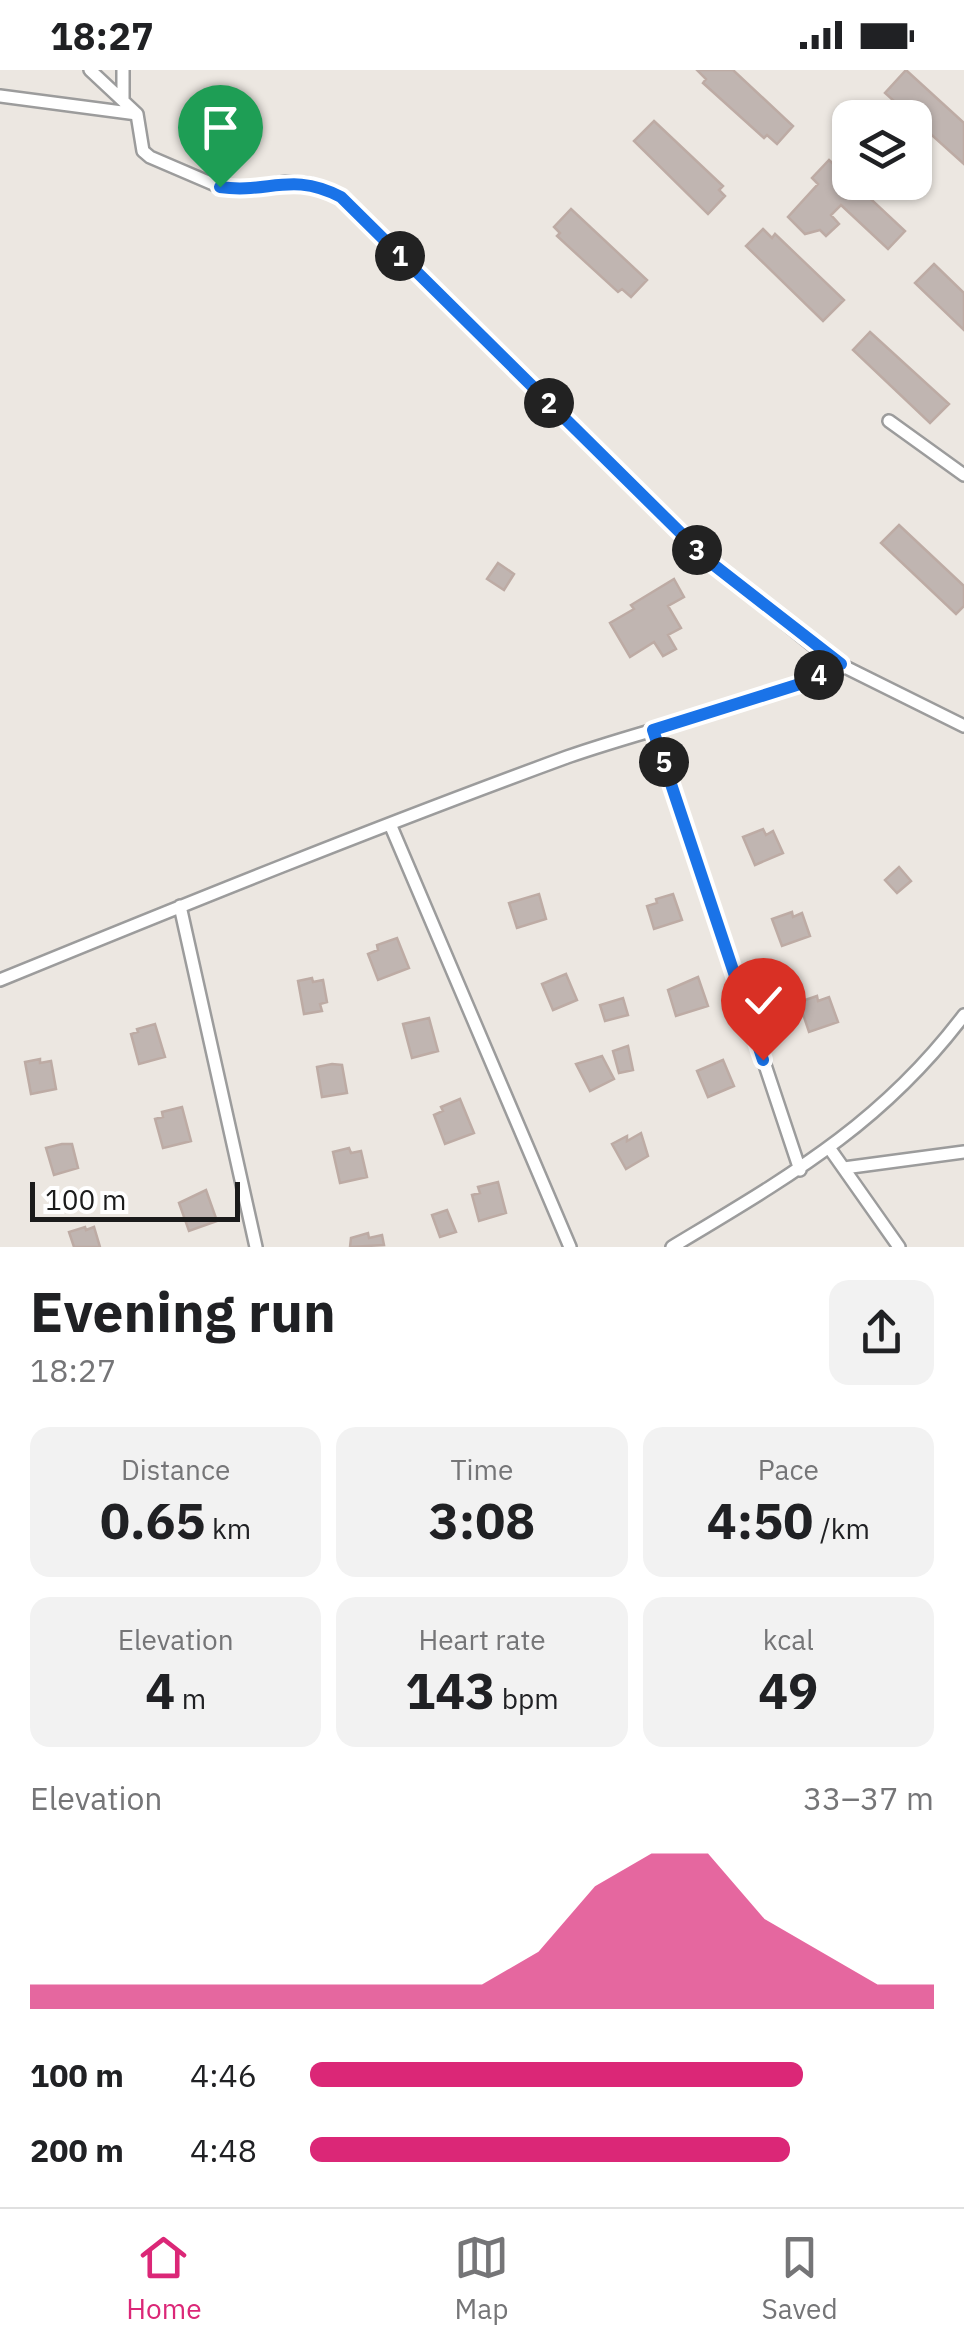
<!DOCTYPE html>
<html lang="en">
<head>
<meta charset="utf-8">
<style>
  body { margin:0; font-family:"IBM Plex Sans",sans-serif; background:#f2f2f2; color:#202124; height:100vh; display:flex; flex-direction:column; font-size:38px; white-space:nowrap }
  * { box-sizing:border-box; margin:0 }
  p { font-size:32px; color:#757577 }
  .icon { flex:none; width:55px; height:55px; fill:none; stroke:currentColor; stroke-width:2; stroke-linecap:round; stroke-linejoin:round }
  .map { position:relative; height:1177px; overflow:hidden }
  .panel { display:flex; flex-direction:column; background:#fff; flex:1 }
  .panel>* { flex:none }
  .tools { position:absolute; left:832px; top:30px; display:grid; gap:20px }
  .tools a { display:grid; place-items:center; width:100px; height:100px; border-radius:20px; background:#fff; box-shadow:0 2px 8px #0004; font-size:50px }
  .scale { position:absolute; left:30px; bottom:25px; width:210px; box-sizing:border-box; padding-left:10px; border:5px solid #1b1b1b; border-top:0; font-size:28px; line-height:35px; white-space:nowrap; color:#1b1b1b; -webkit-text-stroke:8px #fff; paint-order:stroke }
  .pin { position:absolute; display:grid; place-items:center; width:85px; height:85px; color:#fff; margin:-102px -42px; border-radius:50% 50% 50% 0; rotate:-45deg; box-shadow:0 0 10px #0007 }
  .pin .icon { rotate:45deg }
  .km { position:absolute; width:50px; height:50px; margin:-25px; border-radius:50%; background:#222; color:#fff; font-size:28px; line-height:50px; text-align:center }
  .round { display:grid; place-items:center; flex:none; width:105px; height:105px; border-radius:20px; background:#f2f2f2 }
  .summary { display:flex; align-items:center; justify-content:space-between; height:170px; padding:0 30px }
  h1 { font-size:55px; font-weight:800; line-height:75px }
  .metrics { display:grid; grid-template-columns:repeat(3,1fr); gap:15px; height:170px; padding:10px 30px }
  .metrics div { display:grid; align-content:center; border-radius:20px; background:#f2f2f2; text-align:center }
  .metrics b { font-size:50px; font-weight:800 }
  .metrics small { font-size:28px; font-weight:400 }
  .metrics p { font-size:28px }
  .chart { height:280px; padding:20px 30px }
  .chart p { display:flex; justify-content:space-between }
  .chart svg { width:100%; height:180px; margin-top:10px; fill:#db2777; opacity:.7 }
  ul { padding:0 30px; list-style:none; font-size:32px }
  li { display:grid; grid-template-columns:160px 120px 1fr; align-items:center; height:75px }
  li i { height:25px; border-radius:12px; background:#db2777 }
  .status { display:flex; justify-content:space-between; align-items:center; height:70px; padding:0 50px; background:#fff; direction:ltr }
  .status svg { height:28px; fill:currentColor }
  .tab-bar { display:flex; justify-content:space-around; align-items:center; height:140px; border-top:2px solid #e0e0e0; background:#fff; font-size:28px; color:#757577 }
  .tab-bar a { display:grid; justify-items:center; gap:5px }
  .tab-bar .current { color:#db2777 }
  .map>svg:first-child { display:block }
  .building { fill:#c0b5b1; stroke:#bdaba4; stroke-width:2.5 }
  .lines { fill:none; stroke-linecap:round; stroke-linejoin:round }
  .minor-casing { stroke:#9c9c9c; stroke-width:16 }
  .minor { stroke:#fff; stroke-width:11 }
  .route-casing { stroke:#fff; stroke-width:20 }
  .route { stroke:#1a73e8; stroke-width:12 }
</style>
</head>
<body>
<div class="status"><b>18:27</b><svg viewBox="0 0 49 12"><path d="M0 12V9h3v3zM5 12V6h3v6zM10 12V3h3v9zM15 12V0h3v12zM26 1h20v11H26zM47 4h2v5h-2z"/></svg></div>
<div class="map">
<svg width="964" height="1177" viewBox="0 0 964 1177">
  <rect width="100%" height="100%" fill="#ece7e1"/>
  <!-- building -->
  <path class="building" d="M697,0h36l60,56 -16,18 -10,-9 -3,3 -61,-55 3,-4z
    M906,0l58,53v41l-79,-71z
    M654,51l69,65 -4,4 6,6 -17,18 -74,-73z
    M829,90l76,71 -17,18 -47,-44 -10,10 8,9 -13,12 -6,-6 -15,4 -17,-17 30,-33 -6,-6z
    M571,139l76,71 -16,17 -9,-8 -4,3 -61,-56 3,-3 -6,-6z
    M763,159l9,9 3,-4 69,66 -21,21 -77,-75z
    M934,194l30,29v37l-49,-47z
    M870,262l79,72 -19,19 -77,-73z
    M899,455l65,61v20l-8,8 -75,-71z
    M498,493l16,11 -10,16 -17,-11z
    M674,509l10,18 -16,9 13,22 -13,7 8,14 -13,7 -9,-14 -24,15 -20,-34 24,-14 -3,-4z
    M763,759l3,6 7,-4 10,22 -28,12 -12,-28z
    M899,797l12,14 -14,12 -12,-13z
    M539,824l7,25 -29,9 -8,-25z
    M673,824l9,26 -28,9 -7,-23 10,-3 -1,-4z
    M792,842l1,5 9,-4 8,23 -28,10 -10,-27z
    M397,868l12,30 -31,12 -10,-26 10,-4 -1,-5z
    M566,904l11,26 -24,10 -11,-26z
    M698,907l10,29 -32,10 -8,-26z
    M312,908l1,4 10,-2 4,22 -7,2 2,7 -18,3 -6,-33z
    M817,926l1,5 11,-4 9,25 -29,10 -10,-30z
    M623,928l5,17 -23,6 -5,-16z
    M429,948l9,33 -26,7 -9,-34z
    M155,954l10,33 -26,7 -8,-30 7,-2 -1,-3z
    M628,976l5,24 -14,3 -6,-22z
    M602,986l12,23 -24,12 -14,-27z
    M40,989v4l11,-2 5,28 -25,5 -6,-32z
    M723,990l11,26 -26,11 -11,-26z
    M332,994l10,1 5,28 -25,4 -5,-30z
    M460,1029l14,34 -29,11 -11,-29 9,-4 -2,-4z
    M182,1037l9,34 -28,7 -8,-29 8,-2 -1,-5z
    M641,1063l7,23 -22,13 -14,-25 15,-8v5z
    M62,1074h10l6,24 -24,7 -8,-27z
    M349,1078l2,5 10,-2 6,26 -27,6 -7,-31z
    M498,1112l8,31 -27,8 -7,-26 8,-2 -2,-6z
    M206,1120l11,31 -28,10 -10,-28z
    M447,1140l9,22 -16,5 -8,-22z
    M85,1157l1,3 8,-3 6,20h-26l-5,-15z
    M368,1163l1,5 13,-3 2,10 -34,2 1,-9z"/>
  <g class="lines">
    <defs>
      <path id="minor" d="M90,0l47,44 6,37 7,6 70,30 24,3 41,-8 24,2 32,13 369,365 121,98 133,66
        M123,0v28
        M0,26l137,18
        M889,351l75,54
        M653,659l147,441
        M390,754l180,423
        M180,836l76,341
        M0,910c188,-77 376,-153 567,-223 91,-32 188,-50 274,-93
        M830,1079l69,98
        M844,1098l120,-16
        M672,1177c116,-70 209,-122 292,-232"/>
    </defs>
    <!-- minor casing -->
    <use href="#minor" class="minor-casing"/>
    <!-- minor -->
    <use href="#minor" class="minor"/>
  </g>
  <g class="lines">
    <defs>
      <path id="route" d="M220,117c49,7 71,-16 121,10l369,365 131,102 -38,19 -150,47 110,330"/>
    </defs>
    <!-- route casing -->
    <use href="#route" class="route-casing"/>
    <!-- route -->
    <use href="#route" class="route"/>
  </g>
</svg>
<div class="tools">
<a><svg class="icon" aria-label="layers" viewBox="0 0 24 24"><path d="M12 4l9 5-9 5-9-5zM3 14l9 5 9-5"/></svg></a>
</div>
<div class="scale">100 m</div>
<div class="pin" style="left:220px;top:117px;background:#1e9e55"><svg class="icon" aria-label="arrive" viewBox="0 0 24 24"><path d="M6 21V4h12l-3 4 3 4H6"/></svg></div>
<div class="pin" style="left:763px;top:990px;background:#d93025"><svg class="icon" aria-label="check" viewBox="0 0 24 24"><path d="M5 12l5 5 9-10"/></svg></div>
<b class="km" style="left:400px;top:186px">1</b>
<b class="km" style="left:549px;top:333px">2</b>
<b class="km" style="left:697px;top:480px">3</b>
<b class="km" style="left:819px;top:605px">4</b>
<b class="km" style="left:664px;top:692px">5</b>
</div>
<section class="panel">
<div class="summary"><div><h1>Evening run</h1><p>18:27</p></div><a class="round"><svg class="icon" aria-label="share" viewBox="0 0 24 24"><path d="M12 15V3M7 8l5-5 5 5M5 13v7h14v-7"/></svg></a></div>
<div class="metrics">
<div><p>Distance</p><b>0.65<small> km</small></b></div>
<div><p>Time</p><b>3:08</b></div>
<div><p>Pace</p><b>4:50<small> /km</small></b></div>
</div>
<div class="metrics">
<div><p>Elevation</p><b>4<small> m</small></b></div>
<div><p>Heart rate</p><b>143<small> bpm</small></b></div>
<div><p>kcal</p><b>49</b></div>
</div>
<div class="chart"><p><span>Elevation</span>33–37 m</p>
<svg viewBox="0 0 160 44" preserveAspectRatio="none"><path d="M0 44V38L10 38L20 38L30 38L40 38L50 38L60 38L70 38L80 38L90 30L100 14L110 6L120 6L130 22L140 30L150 38L160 38V44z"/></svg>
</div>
<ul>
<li><b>100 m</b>4:46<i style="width:79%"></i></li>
<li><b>200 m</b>4:48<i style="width:77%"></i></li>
</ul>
</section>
<nav class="tab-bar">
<a class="current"><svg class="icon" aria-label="home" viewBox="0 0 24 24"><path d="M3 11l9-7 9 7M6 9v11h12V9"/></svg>Home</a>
<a><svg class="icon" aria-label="map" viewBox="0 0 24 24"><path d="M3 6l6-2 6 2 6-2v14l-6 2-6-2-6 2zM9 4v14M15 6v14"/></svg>Map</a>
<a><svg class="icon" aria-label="saved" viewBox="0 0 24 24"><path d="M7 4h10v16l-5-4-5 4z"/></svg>Saved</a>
</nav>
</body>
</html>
